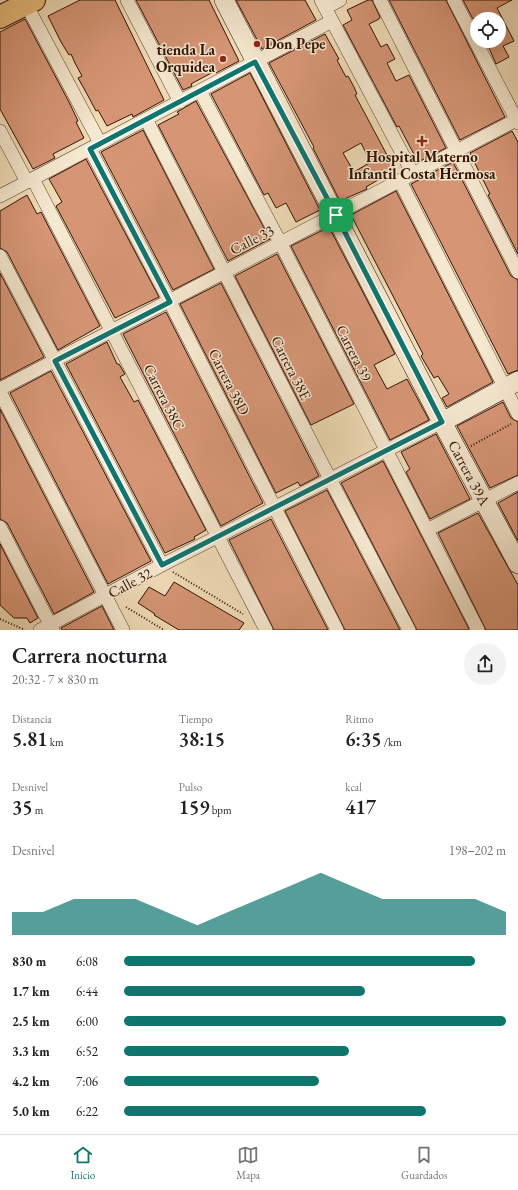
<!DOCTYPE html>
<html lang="es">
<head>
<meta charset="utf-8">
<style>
  body { margin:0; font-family:"EB Garamond",serif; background:#f2f2f2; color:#202124; height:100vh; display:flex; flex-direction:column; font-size:15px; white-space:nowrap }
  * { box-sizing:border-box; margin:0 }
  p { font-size:13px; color:#757577 }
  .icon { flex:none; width:22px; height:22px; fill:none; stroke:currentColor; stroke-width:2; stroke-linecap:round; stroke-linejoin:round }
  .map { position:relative; height:630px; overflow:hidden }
  .panel { display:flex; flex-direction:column; background:#fff; flex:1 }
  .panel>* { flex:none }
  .buttons { position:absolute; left:470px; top:12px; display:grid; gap:8px }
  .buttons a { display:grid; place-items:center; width:36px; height:36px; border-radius:50%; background:#fff; box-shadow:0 4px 16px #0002; font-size:20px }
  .pin { position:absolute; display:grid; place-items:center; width:34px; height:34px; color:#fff; margin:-17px; border-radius:8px; box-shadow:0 2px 6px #0006 }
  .round { display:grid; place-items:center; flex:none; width:42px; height:42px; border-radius:21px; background:#f2f2f2 }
  .overview { display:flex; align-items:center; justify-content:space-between; height:68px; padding:0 12px }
  h1 { font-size:22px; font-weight:600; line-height:30px }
  .stats { display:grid; grid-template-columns:repeat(3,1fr); gap:6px; height:68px; padding:4px 12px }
  .stats div { display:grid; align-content:center }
  .stats b { font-size:20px; font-weight:600 }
  .stats small { font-size:11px; font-weight:400 }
  .stats p { font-size:11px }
  .chart { height:112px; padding:8px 12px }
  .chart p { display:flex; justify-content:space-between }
  .chart svg { width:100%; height:72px; margin-top:4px; fill:#0f766e; opacity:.7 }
  ul { padding:0 12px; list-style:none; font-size:13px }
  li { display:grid; grid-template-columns:64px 48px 1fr; align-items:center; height:30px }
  li i { height:10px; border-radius:5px; background:#0f766e }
  .tab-bar { display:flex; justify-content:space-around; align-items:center; height:56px; border-top:1px solid #e0e0e0; background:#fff; font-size:11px; color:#757577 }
  .tab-bar a { display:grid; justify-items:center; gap:2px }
  .tab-bar .on { color:#0f766e }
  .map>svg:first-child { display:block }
  .building { fill:#d69676; stroke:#331204; fill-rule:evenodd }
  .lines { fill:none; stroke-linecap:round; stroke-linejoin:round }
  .street-casing { stroke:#624431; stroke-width:14 }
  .secondary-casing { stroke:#331204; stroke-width:20 }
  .highway-casing { stroke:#331204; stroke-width:24 }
  .path { stroke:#331204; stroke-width:2; stroke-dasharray:1 2; stroke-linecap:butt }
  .street { stroke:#f5e8d0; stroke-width:13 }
  .secondary { stroke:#f5e8d0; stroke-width:19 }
  .highway { stroke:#e8be7c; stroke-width:22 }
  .route-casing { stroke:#fff; stroke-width:8 }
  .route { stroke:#0f766e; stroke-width:5 }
  .poi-dot { fill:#8f2418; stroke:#f5e8d0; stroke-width:1.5 }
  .labels { text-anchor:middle; stroke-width:3; stroke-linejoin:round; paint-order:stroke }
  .poi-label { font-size:15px; font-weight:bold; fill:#331204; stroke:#f5e8d0; text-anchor:start }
  .street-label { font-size:15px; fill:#331204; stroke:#f5e8d0 }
</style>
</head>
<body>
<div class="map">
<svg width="518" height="630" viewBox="0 0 518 630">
  <rect width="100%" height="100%" fill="#f0dcb7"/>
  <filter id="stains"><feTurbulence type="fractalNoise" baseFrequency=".005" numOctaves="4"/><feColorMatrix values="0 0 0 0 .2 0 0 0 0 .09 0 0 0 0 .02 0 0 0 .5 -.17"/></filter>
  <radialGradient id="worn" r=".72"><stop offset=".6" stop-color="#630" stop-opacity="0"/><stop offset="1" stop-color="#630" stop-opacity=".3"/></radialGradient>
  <!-- building -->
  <path class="building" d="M80,0h35l49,100 -31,17 -1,-3 -25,12 -9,-16 -2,1 -9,-17 -9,-16 4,-2 -7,-13 -4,-9 -2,1 -8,-13 -13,-26z
    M136,0h73l30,61 -23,12 -1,-2 -24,13 1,2 -9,4z
    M236,0h69l11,20 -54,29z
    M368,0h4l8,17 -1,2 -10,5 12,23 6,-3 8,15 -8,4 9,18 13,-6 37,73 -28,14 -19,-36 -2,1 -54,-102 9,-5 -5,-10z
    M389,0h57l59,117 -45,23z
    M463,0h49l-15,8 17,33 -11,5 6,11 -13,7 -10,-23h13v-22h-26z
    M25,19l44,83 9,19 -2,1 8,16 -31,16 2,4 -22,11 -33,-60v-77z
    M325,34l14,25 -2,1 9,17 2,-1 6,11 3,7 -2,1 40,75 -29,17 1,2 -27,12 -27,-53 1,-1 -45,-84zM361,143l8,16 -2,1 2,3 -15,9 -11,-19z
    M250,73l70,137 -24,12 -10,-19 -10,5 -8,-15 -4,2 -53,-101z
    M196,101l74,138 -42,22 -70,-136 21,-11 -2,-2z
    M143,130l71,139 -41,21 -72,-138z
    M512,131l6,11v112l-30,-59 2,-1 -20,-41z
    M86,159l73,138 -44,21 -59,-112 6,-4 -13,-23z
    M453,162l58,114 7,4v90l-10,4 -97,-190z
    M396,191l97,191 -46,25 -5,-9 7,-4 -11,-18 -4,2 -13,-22 2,-2 -72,-139z
    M27,195l10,19 4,-2 59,114 -42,24 -51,-98 -7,-4v-37z
    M329,227l66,127 -21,11 13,24 20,-10 22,41 -39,20 -99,-194z
    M277,254l77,150 -43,21 -76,-149z
    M0,273l44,84 -44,23z
    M221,283l98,193 -19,10 -2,-4 -22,11 -96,-189z
    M166,312l97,191 -42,23 -98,-192z
    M107,342l10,22h2l6,10 -5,3 14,25 4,-2 68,130 -12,7 1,2 -30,14 -99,-189z
    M51,371l100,190 -43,23 -98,-191z
    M503,402l8,16 7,4v53l-28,13 -33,-62z
    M0,409l94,183 -40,22 -47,-91 -7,-4z
    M436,434l34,65 -40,20 -24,-47 4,-3 -9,-17z
    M383,461l86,168 -2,1h-50l-76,-147z
    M327,490l73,140h-55l-60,-119z
    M518,492v49l-20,-38z
    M478,513l40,72v45h-32l-48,-97z
    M271,519l57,111h-54l-45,-90z
    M0,544l38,74 -8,5 -3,-5h-13l-14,-13z
    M174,582l70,41 -5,7h-60l-25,-15 1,-1 -17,-11 11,-16 16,9z
    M102,606l12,24h-52l-1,-2z"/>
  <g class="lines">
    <defs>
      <path id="street" d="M127,0l53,102
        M321,0l92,174
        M380,0l138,272
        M454,0l64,123
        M26,4l74,139
        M325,8l15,-8
        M200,91l81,153 197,386
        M146,119l184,360 79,151
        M0,131l27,51
        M90,149l80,153 167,328
        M33,179l233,451
        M400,181l118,233
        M0,196l332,-175
        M0,256l162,309
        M0,389l518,-270
        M0,392l123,238
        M0,527l53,103
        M427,530l91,-47
        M40,630l122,-65 280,-143"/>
      <path id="secondary" d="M224,0l218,422 76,142
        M442,422l76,-41"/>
      <path id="highway" d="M0,17l34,-17"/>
    </defs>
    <!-- street casing -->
    <use href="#street" class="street-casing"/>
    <!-- secondary casing -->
    <use href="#secondary" class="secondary-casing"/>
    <!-- highway casing -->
    <use href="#highway" class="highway-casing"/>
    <!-- path -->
    <path class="path" d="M471,446l40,-22
      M173,572l70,42
      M126,607l38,23
      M0,619l25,11"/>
    <!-- street -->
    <use href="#street" class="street"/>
    <!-- secondary -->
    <use href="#secondary" class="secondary"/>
    <!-- highway -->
    <use href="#highway" class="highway"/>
  </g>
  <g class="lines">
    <defs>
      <path id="route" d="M255,62l81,153 106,207 -280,143 -107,-204 115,-59 -80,-153z"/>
    </defs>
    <!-- route casing -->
    <use href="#route" class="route-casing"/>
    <!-- route -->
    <use href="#route" class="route"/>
  </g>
  <!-- markers -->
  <g class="poi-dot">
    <circle cx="257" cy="44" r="4"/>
    <circle cx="223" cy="59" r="4"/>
    <path d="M420 135h4v4h4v4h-4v4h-4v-4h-4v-4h4z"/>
  </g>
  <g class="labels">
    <!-- poi labels -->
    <g class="poi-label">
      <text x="265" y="49">Don Pepe</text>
      <text x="215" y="55" text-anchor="end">tienda La<tspan x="215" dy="17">Orquidea</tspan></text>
      <text x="422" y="162" text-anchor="middle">Hospital Materno<tspan x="422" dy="17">Infantil Costa Hermosa</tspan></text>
    </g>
    <!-- street labels -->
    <g class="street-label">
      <text transform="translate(252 240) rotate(-27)" y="5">Calle 33</text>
      <text transform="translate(354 353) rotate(63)" y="5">Carrera 39</text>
      <text transform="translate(291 368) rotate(63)" y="5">Carrera 38E</text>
      <text transform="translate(229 382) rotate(63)" y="5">Carrera 38D</text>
      <text transform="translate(164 397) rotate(63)" y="5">Carrera 38C</text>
      <text transform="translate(469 473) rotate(62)" y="5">Carrera 39A</text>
      <text transform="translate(130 583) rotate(-28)" y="5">Calle 32</text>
    </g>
  </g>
  <rect width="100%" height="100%" filter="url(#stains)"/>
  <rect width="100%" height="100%" fill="url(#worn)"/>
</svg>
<div class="buttons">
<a><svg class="icon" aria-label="locate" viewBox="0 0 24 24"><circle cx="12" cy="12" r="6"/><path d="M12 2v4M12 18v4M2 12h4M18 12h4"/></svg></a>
</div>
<div class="pin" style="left:336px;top:215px;background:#1e9e55"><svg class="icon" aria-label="arrive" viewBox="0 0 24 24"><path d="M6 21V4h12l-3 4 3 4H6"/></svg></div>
</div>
<section class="panel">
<div class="overview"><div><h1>Carrera nocturna</h1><p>20:32 · 7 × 830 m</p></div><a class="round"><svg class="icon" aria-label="share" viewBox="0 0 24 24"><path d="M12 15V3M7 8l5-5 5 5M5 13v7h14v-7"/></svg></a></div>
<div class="stats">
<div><p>Distancia</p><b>5.81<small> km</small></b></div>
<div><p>Tiempo</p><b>38:15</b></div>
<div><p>Ritmo</p><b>6:35<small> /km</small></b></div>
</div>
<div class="stats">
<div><p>Desnivel</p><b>35<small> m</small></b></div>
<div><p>Pulso</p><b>159<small> bpm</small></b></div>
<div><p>kcal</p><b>417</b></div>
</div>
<div class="chart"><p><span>Desnivel</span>198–202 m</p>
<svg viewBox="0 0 160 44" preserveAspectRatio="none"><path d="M0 44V30L10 30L20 22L30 22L40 22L50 30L60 38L70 30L80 22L90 14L100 6L110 14L120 22L130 22L140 22L150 22L160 30V44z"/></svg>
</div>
<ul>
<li><b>830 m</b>6:08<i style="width:92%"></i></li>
<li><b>1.7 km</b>6:44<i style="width:63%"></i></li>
<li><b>2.5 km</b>6:00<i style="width:100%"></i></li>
<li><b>3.3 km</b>6:52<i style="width:59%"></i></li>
<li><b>4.2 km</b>7:06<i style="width:51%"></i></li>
<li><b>5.0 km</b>6:22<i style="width:79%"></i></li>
</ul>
</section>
<nav class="tab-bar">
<a class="on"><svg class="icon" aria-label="home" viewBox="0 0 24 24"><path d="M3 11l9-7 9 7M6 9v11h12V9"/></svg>Inicio</a>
<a><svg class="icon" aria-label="map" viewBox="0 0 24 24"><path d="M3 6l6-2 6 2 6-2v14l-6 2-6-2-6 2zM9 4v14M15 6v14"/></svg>Mapa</a>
<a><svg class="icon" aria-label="saved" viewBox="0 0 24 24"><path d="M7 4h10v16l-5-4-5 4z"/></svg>Guardados</a>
</nav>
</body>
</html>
